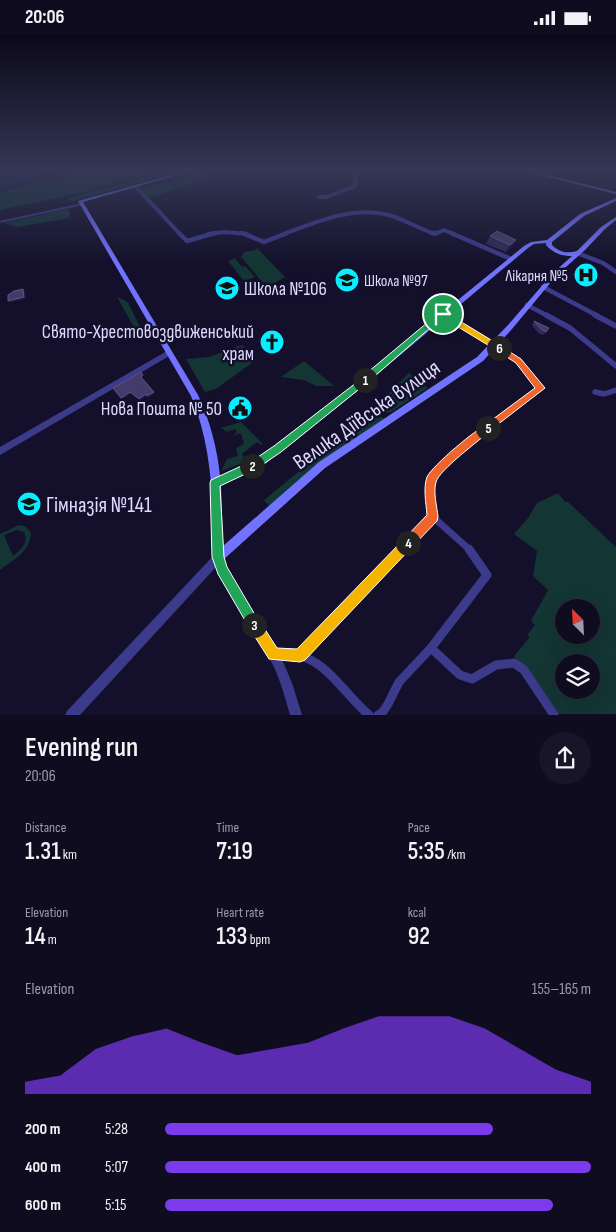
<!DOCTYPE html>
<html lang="en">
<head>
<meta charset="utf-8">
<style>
  body { margin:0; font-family:"Sofia Sans Condensed",sans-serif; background:#181529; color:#f1f3f6; height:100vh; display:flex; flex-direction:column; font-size:19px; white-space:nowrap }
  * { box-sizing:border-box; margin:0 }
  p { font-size:16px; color:#9b9ba5 }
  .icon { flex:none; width:28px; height:28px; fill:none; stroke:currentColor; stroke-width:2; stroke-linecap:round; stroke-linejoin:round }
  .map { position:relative; height:680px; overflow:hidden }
  .details { display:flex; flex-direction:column; background:#0f0c20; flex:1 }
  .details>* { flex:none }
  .needle { width:32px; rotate:336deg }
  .controls { position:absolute; left:555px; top:564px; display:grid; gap:10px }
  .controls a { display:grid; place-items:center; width:45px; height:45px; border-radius:50%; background:#0f0c20; box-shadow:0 5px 20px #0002,0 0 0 1px #2f2c3e; font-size:25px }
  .pin { position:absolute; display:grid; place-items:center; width:42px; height:42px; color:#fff; margin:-21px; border:2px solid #fff; border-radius:50%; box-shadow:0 1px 5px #0007 }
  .km { position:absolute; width:25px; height:25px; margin:-12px; border-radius:50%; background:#222; color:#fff; font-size:14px; line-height:25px; text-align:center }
  .round { display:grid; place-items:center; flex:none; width:52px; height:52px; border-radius:26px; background:#181529 }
  .summary { display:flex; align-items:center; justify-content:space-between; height:85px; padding:0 25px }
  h1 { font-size:28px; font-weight:600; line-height:38px }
  .stats { display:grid; grid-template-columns:repeat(3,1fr); gap:8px; height:85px; padding:5px 25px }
  .stats div { display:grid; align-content:center }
  .stats b { font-size:25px; font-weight:600 }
  .stats small { font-size:14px; font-weight:400 }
  .stats p { font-size:14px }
  .chart { height:140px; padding:10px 25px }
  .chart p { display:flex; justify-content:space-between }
  .chart svg { width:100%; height:90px; margin-top:5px; fill:#7c3aed; opacity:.7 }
  ul { padding:0 25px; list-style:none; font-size:16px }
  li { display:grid; grid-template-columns:80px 60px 1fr; align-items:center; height:38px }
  li i { height:12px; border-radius:6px; background:#7c3aed }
  .status { display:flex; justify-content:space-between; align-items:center; height:35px; padding:0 25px; background:#0f0c20; direction:ltr }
  .status svg { height:14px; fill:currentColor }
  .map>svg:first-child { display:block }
  .green { fill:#133533; fill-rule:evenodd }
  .water { fill:#0c264f }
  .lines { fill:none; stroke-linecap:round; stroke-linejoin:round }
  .stream { stroke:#0c264f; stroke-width:1 }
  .minor-far4 { stroke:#3b3a8b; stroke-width:4 }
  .minor-far3 { stroke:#3b3a8b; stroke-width:4.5 }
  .minor-far2 { stroke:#3b3a8b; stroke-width:5.5 }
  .minor-far1 { stroke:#3b3a8b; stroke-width:7 }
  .minor { stroke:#3b3a8b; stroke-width:9 }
  .tertiary { fill:#3b3a8b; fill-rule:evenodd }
  .secondary { fill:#7173ff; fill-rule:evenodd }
  .wall { fill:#312959 }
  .shaded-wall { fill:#1e173f }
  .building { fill:#433c6b; stroke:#5c5582 }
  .split-1 { fill:#22a559; stroke:#fff }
  .split-2 { fill:#22a559; stroke:#fff }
  .split-3 { fill:#22a559; stroke:#fff }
  .split-4 { fill:#f5b400; stroke:#fff }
  .split-5 { fill:#f0652b; stroke:#fff }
  .split-6 { fill:#f0652b; stroke:#fff }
  .split-7 { fill:#f5b400; stroke:#fff }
  .labels { text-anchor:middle; stroke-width:5; stroke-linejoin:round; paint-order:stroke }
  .far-poi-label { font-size:16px; fill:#dddaff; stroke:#14102b; text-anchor:end }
  .poi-label { font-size:19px; fill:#dddaff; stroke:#14102b; text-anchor:end }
  .near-street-label { font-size:22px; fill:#dddaff; stroke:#14102b }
  .near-poi-label { font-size:22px; fill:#dddaff; stroke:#14102b; text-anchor:start }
</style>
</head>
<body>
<div class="status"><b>20:06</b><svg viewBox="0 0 49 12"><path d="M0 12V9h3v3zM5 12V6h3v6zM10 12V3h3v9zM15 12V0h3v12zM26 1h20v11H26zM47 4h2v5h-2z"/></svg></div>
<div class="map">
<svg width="616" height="680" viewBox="0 0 616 680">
  <rect width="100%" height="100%" fill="#14102b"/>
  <!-- green -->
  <path class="green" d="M70,134h99l-84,23 -85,18v-17l41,-14 6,2 12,-3z
    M176,134h15l-118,32 -4,-1 -1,-2z
    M203,137l10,6 -32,10 -8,-7z
    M168,147l10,7 -30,9 -8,-8z
    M68,174l2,4 -1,5 -52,9 -13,-4z
    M257,213l28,29 -12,7 -11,-2 -21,-25 3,-5 12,-2z
    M235,223l7,9 3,-1 10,11 -11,4 -16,-20z
    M117,262l7,3 4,3 17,34 -3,2 -3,-3z
    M242,310l14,15 -40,29 -11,3 -19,-33 23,-2z
    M304,326l30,25h-18l-12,-6 -23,-3z
    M409,338l19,15 -37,24 -6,1 -2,-14z
    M374,375l10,9 -65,44 -50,43 -5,-6z
    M241,387l22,22 -2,1 -4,-3 -15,12 4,8 -25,9 6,-12 11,-3 -2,-8 8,-4 -3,-11 -8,3 4,-4 -2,-3 -8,3 -6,-4z
    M558,458l7,9h3l48,45v167h-59l-43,-58 15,-18 -1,-4 7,-9 -4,-4 17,-31 -15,-14 4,-25 -23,-17 14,-16 9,-15zM564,572h27v28h-27zM564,628h27v27h-27z
    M19,490l6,1 6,7c-1,19 -18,27 -31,37v-36zM17,495l7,2c5,11 -3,18 -11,24l-9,-21z"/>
  <!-- water -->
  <path class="water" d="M11,134h51l-24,6 -38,14v-17z"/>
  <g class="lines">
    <!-- stream -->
    <path class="stream" d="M56,139l11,3 -8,9"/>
    <!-- minor-far4 -->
    <path class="minor-far4" d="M137,153l43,46
      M319,162h8l28,-11 1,-14 -6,-3
      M208,199l18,-2 21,2
      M284,199c34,-13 71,-29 108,-18 15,5 28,13 43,18l9,-4 10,4"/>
    <!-- minor-far3 -->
    <path class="minor-far3" d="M179,198l8,8 28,-8
      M242,198l22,9 23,-9
      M432,198h5
      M451,198l60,26
      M577,218l26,10 13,9
      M543,252l55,29
      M527,270l21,11
      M443,279l4,2"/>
    <!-- minor-far2 -->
    <path class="minor-far2" d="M445,280l68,42 28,31 -42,32
      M546,280l24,13 46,38
      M595,280l21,11
      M595,357l9,2 12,-4"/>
    <!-- minor-far1 -->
    <path class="minor-far1" d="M433,482l37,33
      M401,515l32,-33 -3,-25 1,-14 8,-10 62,-50"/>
    <!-- minor -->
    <path class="minor" d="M431,613l29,27 12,4 24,-14 18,-2 10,7 30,45
      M273,619c9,1 19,-1 28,2 28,8 46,41 68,59
      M300,621l102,-107
      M378,680l4,-2 6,-9 11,-22 32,-34 56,-73 -18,-26"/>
    <!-- tertiary -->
    <path class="tertiary" d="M82,168h2v2l-84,18v-2z
      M167,316h2l3,2 -1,2 -171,100v-8z
      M218,517l3,2 6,13 12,24 42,66 11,26 10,32h-12c-5,-18 -10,-36 -18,-52 -17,-33 -42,-62 -55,-97l-137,149h-15l2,-4 148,-157z"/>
    <!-- secondary -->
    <path class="secondary" d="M193,134h6l-116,33 115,193c12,26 19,52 22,81l39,-18 91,-70 174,-142 7,-4 16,-2 33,-26 36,-16v3l-32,15 -32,26v3c7,7 15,9 25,6l24,-24 15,-10v3l-11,9 -20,21 -28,25 -45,54 -29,32 -158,107 -103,93 -4,1 -4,-1 -1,-4c0,-56 0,-108 -22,-161l-113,-195zM546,208v2c7,8 15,11 26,11l-19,17 -45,52 -31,32 -158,105 -96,84 -2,-61 44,-21 91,-72 172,-144 6,-4z
      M202,134h6l-16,5 -2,-1z
      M517,134h6l93,23v2z"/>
  </g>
  <!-- wall -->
  <path class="wall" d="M490,201l26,4 -4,7 -6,5 -20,-8z
    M534,286l12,11 -3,3 -5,-2 -6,-8z"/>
  <!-- shaded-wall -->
  <path class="shaded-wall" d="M516,205l-4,7 -6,5 4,-7z
    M23,254l2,2 1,8 -17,4 -1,-2z
    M130,357l1,2 -9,6 -1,-2z
    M154,357l1,1 -7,5 -1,-2z
    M146,359l1,2 -7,5 -1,-2z"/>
  <!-- building -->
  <path class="building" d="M497,196l19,9 -6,5 -20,-9z
    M23,254l1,8 -16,4v-6l6,-4z
    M534,286l15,7 -3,4 -5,-3z
    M141,337l2,3 -2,2 13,15 -7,4 -1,-2 -7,5 -9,-7 -9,6 -8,-10z"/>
  <!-- sky -->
  <linearGradient id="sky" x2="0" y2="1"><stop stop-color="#0b0918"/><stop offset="0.59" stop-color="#343755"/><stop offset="1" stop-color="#343755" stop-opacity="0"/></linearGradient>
  <rect width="616" height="229" fill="url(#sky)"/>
  <!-- split-1 -->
  <path class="split-1" d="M440,277l6,2 -78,68h-6v-5z"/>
  <!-- split-2 -->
  <path class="split-2" d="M365,341l4,4 -1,2 -87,70 -25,17h-7v-6l25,-17z"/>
  <!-- split-3 -->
  <path class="split-3" d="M252,426l4,2v6l-36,17 4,71 3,10 34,58 -2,4 -5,2 -4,-2 -32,-55 -6,-17 -2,-74 1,-3z"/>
  <!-- split-4 -->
  <path class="split-4" d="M408,503l4,1 2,4 -2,4 -107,113 -5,2 -31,-3 -19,-30 -2,-4 2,-5 4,-1 5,1 18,28 20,1 107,-110z"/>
  <!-- split-5 -->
  <path class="split-5" d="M488,389l5,4 -2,2c-11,10 -52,40 -55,52 -3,11 1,24 2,35l-1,4 -25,26 -4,2 -4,-2 -2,-4 2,-4 23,-24c-1,-12 -4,-27 0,-38 5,-11 50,-49 61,-53z"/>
  <!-- split-6 -->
  <path class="split-6" d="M499,310l22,14 24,29 -57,44 -4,-4 1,-3 50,-37 -19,-25 -20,-13v-4z"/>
  <!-- split-7 -->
  <path class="split-7" d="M440,277h5l56,34v4h-5l-56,-34z"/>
  <!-- icons -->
  <defs>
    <symbol id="hospital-disc" viewBox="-11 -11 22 22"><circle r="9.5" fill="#06eeff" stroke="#14102b"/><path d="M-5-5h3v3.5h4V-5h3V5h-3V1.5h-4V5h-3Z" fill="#111"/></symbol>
    <symbol id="school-disc" viewBox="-11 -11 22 22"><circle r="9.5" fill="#06eeff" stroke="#14102b"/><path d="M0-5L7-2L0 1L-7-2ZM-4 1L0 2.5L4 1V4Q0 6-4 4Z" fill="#111"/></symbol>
    <symbol id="church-disc" viewBox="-11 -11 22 22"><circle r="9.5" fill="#06eeff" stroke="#14102b"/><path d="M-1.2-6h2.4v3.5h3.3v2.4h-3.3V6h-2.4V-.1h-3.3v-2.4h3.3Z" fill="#111"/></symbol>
    <symbol id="civic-disc" viewBox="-11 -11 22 22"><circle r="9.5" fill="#06eeff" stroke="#14102b"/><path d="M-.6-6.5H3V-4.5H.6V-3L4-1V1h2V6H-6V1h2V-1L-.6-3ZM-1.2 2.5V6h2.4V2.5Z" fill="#111"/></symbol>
  </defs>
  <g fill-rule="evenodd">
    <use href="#hospital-disc" x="572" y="226" width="28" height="28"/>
    <use href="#school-disc" x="333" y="231" width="28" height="28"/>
    <use href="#school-disc" x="213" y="239" width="28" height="28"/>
    <use href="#church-disc" x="258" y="293" width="28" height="28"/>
    <use href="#civic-disc" x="226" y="359" width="28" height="28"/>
    <use href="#school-disc" x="15" y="455" width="28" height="28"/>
  </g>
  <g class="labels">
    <!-- far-poi labels -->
    <g class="far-poi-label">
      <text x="568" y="246">Лікарня №5</text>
      <text x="364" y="251" text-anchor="start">Школа №97</text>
    </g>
    <!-- poi labels -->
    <g class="poi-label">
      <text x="244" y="260" text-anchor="start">Школа №106</text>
      <text x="254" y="303">Свято-Хрестовоздвиженський<tspan x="254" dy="22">храм</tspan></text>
      <text x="222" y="380">Нова Пошта № 50</text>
    </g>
    <!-- near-street labels -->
    <g class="near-street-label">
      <text transform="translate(366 379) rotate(-35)" y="8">Велика Діївська вулиця</text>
    </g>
    <!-- near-poi labels -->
    <g class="near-poi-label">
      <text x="46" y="477">Гімназія №141</text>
    </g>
  </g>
</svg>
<div class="controls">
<a><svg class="needle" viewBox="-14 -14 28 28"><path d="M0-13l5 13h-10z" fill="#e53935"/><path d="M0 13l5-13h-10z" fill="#9b9ba5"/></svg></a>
<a><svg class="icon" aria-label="layers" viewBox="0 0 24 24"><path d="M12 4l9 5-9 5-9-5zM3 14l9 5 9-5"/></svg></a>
</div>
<div class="pin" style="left:443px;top:279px;background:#1e9e55"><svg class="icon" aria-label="arrive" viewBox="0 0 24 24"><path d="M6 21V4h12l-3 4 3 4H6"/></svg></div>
<b class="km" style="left:365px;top:345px">1</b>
<b class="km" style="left:252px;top:431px">2</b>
<b class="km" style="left:254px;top:590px">3</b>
<b class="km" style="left:408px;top:508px">4</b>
<b class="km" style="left:488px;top:393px">5</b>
<b class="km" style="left:499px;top:313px">6</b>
</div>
<section class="details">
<div class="summary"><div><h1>Evening run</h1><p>20:06</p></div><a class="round"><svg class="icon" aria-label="share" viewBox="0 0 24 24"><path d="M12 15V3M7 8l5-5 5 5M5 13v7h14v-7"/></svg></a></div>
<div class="stats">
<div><p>Distance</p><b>1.31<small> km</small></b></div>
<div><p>Time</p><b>7:19</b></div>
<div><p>Pace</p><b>5:35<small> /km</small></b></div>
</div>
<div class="stats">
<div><p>Elevation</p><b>14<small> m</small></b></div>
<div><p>Heart rate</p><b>133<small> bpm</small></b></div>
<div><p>kcal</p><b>92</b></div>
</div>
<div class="chart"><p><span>Elevation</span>155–165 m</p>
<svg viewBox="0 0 160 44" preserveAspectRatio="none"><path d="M0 44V38L10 35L20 22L30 16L40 12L50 19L60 25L70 22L80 19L90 12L100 6L110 6L120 6L130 12L140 22L150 32L160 38V44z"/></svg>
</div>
<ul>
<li><b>200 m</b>5:28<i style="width:77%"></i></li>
<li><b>400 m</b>5:07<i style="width:100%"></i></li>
<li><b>600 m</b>5:15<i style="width:91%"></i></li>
</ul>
</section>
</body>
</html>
